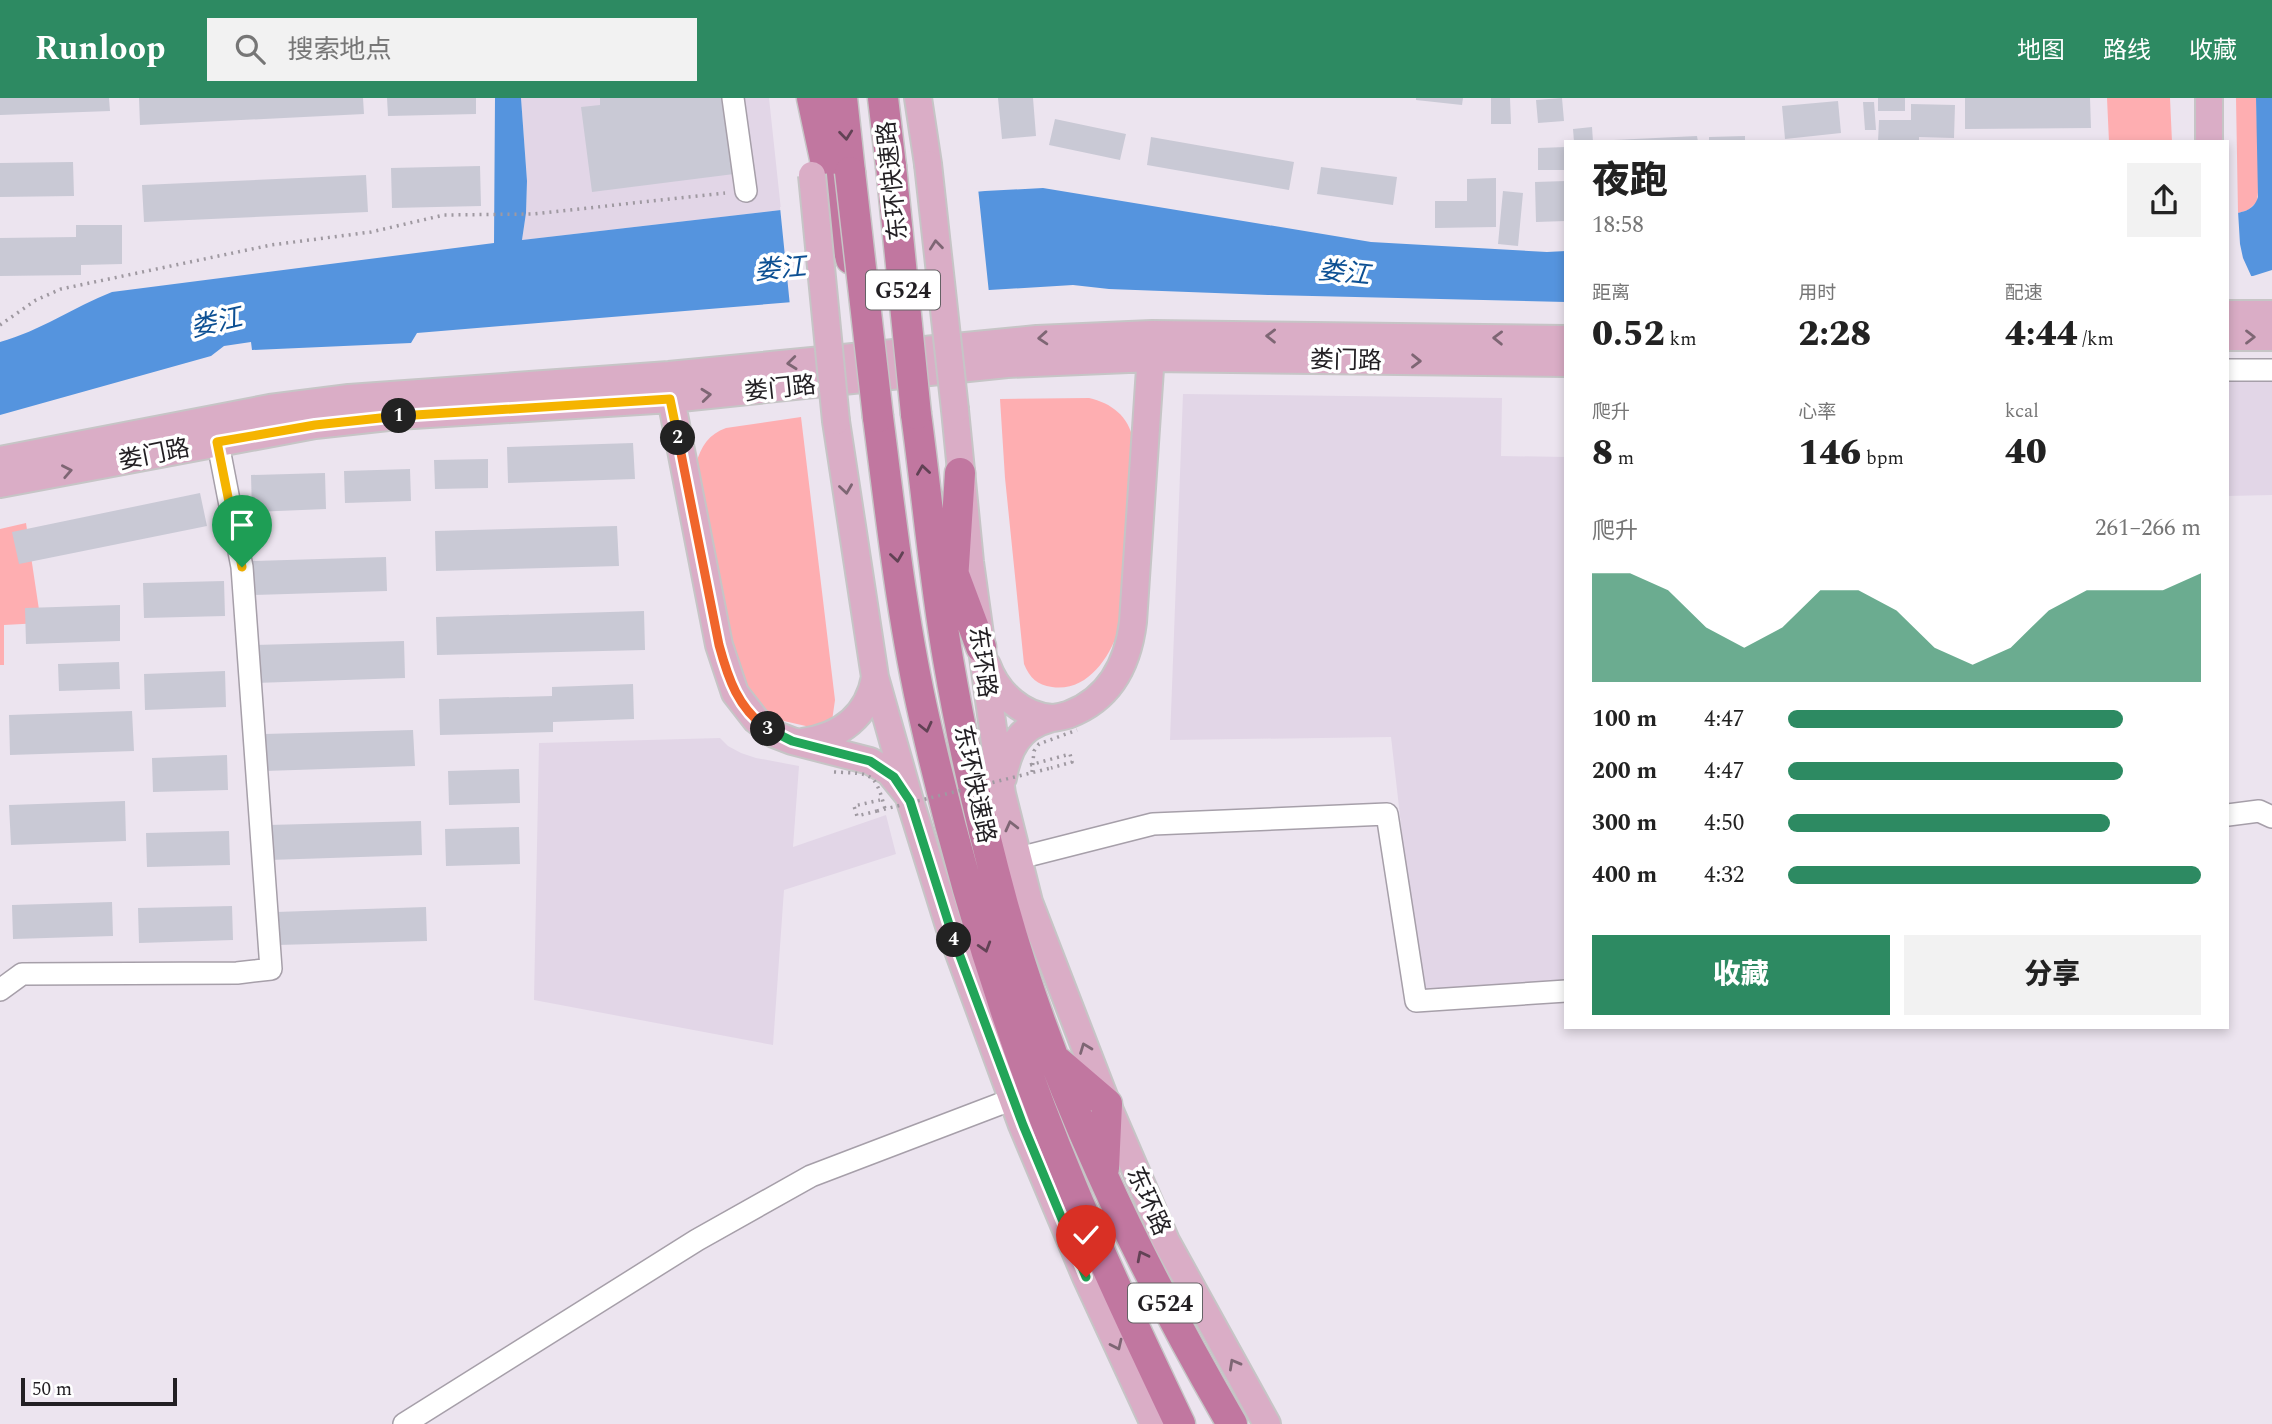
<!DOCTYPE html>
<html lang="zh">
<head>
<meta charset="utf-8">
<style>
  body { margin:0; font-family:Spectral,"Noto Sans SC",serif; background:#f2f2f2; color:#222; height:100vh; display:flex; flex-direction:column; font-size:26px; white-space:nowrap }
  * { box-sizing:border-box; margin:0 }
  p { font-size:23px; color:#767676 }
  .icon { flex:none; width:38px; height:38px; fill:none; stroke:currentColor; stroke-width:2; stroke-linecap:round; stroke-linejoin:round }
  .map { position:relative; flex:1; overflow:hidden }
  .details { position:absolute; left:1564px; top:42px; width:665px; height:889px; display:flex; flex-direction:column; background:#fff; border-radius:0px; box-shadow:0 4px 10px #0003 }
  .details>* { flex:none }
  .scale { position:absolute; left:21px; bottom:18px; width:156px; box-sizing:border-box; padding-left:7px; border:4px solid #221f23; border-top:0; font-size:19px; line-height:24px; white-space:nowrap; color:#221f23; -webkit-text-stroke:5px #fff; paint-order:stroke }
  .pin { position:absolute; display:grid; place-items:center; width:60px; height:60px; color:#fff; margin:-72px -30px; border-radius:50% 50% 50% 0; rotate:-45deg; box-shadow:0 0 7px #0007 }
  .pin .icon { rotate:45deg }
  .km { position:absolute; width:35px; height:35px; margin:-18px; border-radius:50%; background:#222; color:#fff; font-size:19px; line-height:35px; text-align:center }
  .round { display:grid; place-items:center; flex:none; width:74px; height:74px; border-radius:0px; background:#f2f2f2 }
  .head { display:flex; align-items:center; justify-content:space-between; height:119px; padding:0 28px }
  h1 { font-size:38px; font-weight:800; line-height:52px }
  .figures { display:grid; grid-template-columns:repeat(3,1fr); gap:10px; height:119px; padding:7px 28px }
  .figures div { display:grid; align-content:center }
  .figures b { font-size:35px; font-weight:800 }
  .figures small { font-size:19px; font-weight:400 }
  .figures p { font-size:19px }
  .chart { height:196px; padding:14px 28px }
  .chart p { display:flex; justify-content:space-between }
  .chart svg { width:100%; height:126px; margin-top:7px; fill:#2d8a62; opacity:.7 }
  .cta { display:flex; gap:14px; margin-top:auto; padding:14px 28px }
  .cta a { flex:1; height:80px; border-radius:0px; background:#2d8a62; color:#fff; font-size:28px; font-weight:800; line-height:80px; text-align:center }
  .cta a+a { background:#f2f2f2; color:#222 }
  ul { padding:0 28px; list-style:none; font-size:23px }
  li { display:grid; grid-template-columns:112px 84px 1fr; align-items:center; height:52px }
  li i { height:18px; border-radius:9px; background:#2d8a62 }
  header { display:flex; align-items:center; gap:42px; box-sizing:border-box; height:98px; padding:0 35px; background:#2d8a62; color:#fff }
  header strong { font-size:33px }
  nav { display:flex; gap:38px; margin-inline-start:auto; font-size:24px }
  .search { width:490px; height:63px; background:#f2f2f2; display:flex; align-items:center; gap:18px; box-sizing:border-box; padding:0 24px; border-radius:0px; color:#767676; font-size:26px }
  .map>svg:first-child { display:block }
  .built { fill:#e2d6e7 }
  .green { fill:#feaeb1 }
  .water { fill:#5594de }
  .pier { fill:#ece4ef }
  .building { fill:#c9c9d5 }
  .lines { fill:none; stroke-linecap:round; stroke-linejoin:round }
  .minor-casing { stroke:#a69fa9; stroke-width:24 }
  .major-casing { stroke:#c6c5c6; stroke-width:30 }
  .highway-casing { stroke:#c6c5c6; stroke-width:33 }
  .path { stroke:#9f99a1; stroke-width:3.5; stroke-dasharray:2 5; stroke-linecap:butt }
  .minor { stroke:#fff; stroke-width:21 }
  .major { stroke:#daadc6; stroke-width:26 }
  .highway { stroke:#c177a0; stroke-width:30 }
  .major-bridge-casing { stroke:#c6c5c6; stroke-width:30; stroke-linecap:butt }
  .highway-bridge-casing { stroke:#c6c5c6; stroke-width:33; stroke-linecap:butt }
  .path-bridge { stroke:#9f99a1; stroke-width:3.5; stroke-dasharray:2 5; stroke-linecap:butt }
  .major-bridge { stroke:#daadc6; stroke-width:26 }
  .highway-bridge { stroke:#c177a0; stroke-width:30 }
  .oneway { stroke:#624255 }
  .oneway2 { stroke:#7e6674 }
  .split-1-casing { stroke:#fff; stroke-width:14 }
  .split-2-casing { stroke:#fff; stroke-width:14 }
  .split-3-casing { stroke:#fff; stroke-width:14 }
  .split-4-casing { stroke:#fff; stroke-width:14 }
  .split-5-casing { stroke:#fff; stroke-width:14 }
  .split-1 { stroke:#f5b400; stroke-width:9 }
  .split-2 { stroke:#f5b400; stroke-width:9 }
  .split-3 { stroke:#f0652b; stroke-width:9 }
  .split-4 { stroke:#22a559; stroke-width:9 }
  .split-5 { stroke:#22a559; stroke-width:9 }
  .labels { text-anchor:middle; stroke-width:7; stroke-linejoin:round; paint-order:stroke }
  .shield { fill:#fff; stroke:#646265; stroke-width:2 }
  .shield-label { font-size:23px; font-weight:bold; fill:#221f23 }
  .street-label { font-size:24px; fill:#221f23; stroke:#fff }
  .water-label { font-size:26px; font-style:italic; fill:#0d5093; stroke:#fff }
</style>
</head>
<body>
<header>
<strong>Runloop</strong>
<div class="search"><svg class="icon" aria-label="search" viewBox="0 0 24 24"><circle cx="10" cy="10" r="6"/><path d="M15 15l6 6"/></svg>搜索地点</div>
<nav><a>地图</a><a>路线</a><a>收藏</a></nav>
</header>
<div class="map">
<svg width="2272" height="1326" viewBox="0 0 2272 1326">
  <rect width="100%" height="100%" fill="#ece4ef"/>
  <!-- built -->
  <path class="built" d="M521,0h248l12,112 -259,30 4,-27 1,-32z
    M2228,281l44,1v115l-44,1z
    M1183,296l319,4 -1,58 65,1v526l-146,8 -29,-254 -221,3z
    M720,640l8,8 13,7 15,5 43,8 -6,81 93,-32 10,39 -112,36 -11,155 -239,-45 5,-257z"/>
  <!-- green -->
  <path class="green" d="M2107,0h63l2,44h-63z
    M2236,0h20l3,85 -2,19 -9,8 -10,3z
    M1089,300c22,5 40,18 44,42l-15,192c-10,28 -32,60 -66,55 -15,-2 -22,-9 -28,-23l-19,-186 -5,-79z
    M801,319l34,283 -3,21 -13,8 -44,-10 -12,-7 -27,-34 -40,-214c5,-18 13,-30 30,-36z
    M26,425l15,100 -37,2v40h-4v-136z"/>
  <!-- water -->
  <path class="water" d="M495,0h26l6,83 -1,32 -4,27 259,-30 204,-19 58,-3 328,54 176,10 19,-1v51l-298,-7 -159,-6 -36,-4 -280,17 -376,31 -6,10 -159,7 -1,-8 -27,4 -13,10 -211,59v-73c40,-11 74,-35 112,-50l382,-49z
    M2256,0h16v172l-19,6 -25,1v-63c13,-1 26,-3 30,-17z"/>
  <!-- pier -->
  <path class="pier" d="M978,90l11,105 -199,13 -10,-99z
    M2238,113l2,33 3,14 10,22h-25v-68z"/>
  <!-- building -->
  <path class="building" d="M0,0h109l1,13 -110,4z
    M139,0h224l1,16 -224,11z
    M387,0h89v16l-88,2z
    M600,0h124l10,76 -142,18 -11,-85 19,-2z
    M998,0h35l3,38 -34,3z
    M1416,0h47l-1,7 -46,-5z
    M1491,0h19l1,26h-20z
    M1562,0l2,23 -26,2 -2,-23z
    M1878,0h27v13h-27z
    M1965,0h125l1,30 -126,1z
    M1838,3l3,32 -56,6 -3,-33z
    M1863,4h11l2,28h-11z
    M1911,6l44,1 -1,33 -35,-1v5h-41l1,-22h32z
    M1055,21l71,15 -6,26 -71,-15z
    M1592,29l1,15h-19l-1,-13z
    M1697,38l1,6h-84v-2z
    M1745,38v6h-36v-5z
    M1151,39l143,25 -5,28 -142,-25z
    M1566,49v23h-28v-22z
    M73,64l1,34 -74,1v-34z
    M480,68l1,40 -89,2 -1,-40z
    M1321,69l76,10 -4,28 -76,-11z
    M366,77l2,37 -224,10 -2,-37z
    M1496,80v49l-61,1v-27h32v-22z
    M1566,83v40l-30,1 -1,-40z
    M1503,93l20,2 -5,53 -20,-2z
    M76,127h46v39l-41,1v10l-81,1v-38l76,-1z
    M633,345l2,36 -127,4 -1,-36z
    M488,361v29l-53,1 -1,-29z
    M410,371l1,32 -66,2 -1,-32z
    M325,375l1,36 -74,3 -1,-37z
    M200,395l7,33 -188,38 -7,-32z
    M617,428l2,40 -183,5 -1,-40z
    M386,459l1,34 -135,4 -1,-34z
    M224,483l1,35 -81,2 -1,-35z
    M120,507v36l-94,3 -1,-36z
    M644,513l1,39 -208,5 -1,-38z
    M404,543l1,37 -150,5 -2,-38z
    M119,564l1,27 -61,2 -1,-27z
    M225,573l1,36 -81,3 -1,-36z
    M633,586l1,35 -81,3v10l-113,3 -1,-36 113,-3v-9z
    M132,613l2,40 -124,4 -1,-40z
    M413,632l2,36 -150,5 -1,-37z
    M227,657l1,35 -75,2 -1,-34z
    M519,671l1,34 -71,2 -1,-34z
    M125,703l1,40 -115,4 -2,-40z
    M421,723l1,34 -153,5 -1,-35z
    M519,729l1,37 -74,2 -1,-37z
    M229,733l1,34 -83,2 -1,-34z
    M112,804l1,34 -100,3 -1,-34z
    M232,808l1,34 -94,3 -1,-35z
    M426,809l1,34 -150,4 -1,-33z"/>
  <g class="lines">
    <defs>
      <path id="minor" d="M733,0l13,93
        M2228,272h44
        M2228,717l31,-4 13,6
        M1019,760l134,-34 234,-10 29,187 150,-10
        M0,892l22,-16 215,-1 34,-4 -29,-402 -27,-139
        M404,1326l293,-184 114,-64 202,-77"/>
      <path id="major" d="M918,0l10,66
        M2209,0v44
        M2228,216h44
        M2228,239h44
        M669,284l2,17 48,246 16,48 21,27 18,14 18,7 78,20 19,11 17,21
        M955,312l15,152 32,232 27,108 78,202 59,137 101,183
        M836,323l39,256 35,124 39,125 73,199 64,152 68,147
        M0,362l270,-52 79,-10 320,-23 368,-36 115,-5 414,5
        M0,386l315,-59 82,-9 274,-17 336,-35 145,-6 414,5
        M987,567c10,28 36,52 66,53
        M802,644c38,-5 66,-26 73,-65
        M1003,680c5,-29 16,-51 46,-59 7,-2 14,-2 21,-5 41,-16 58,-51 63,-92l19,-283"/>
      <path id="highway" d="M812,0l16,75 23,86
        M842,0l8,74
        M883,0l8,68
        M916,316c11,81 18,164 32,245 14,82 33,165 55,246 51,183 134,355 229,519
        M878,319c13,101 24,204 47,304 36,159 84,316 147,466 33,80 71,159 108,237
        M953,474l28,75
        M952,498l8,-123
        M1058,964l49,42 -3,64"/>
    </defs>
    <!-- minor casing -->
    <use href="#minor" class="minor-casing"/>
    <!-- major casing -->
    <use href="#major" class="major-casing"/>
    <!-- highway casing -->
    <use href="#highway" class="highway-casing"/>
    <!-- path -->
    <path class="path" d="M0,227l36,-25 25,-11 210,-44 100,-13 73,-17 89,-1 192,-21
      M1030,667l40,-11 2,8 -21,6
      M877,713l-20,5 -3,-10 26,-6"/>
    <!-- minor -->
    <use href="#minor" class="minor"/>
    <!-- major -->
    <use href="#major" class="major"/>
    <!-- highway -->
    <use href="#highway" class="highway"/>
    <defs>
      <path id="major-bridge" d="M928,66l27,246
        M812,77l24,246"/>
      <path id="highway-bridge" d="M891,68l25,248
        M850,74l28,245"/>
    </defs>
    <!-- major-bridge casing -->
    <use href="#major-bridge" class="major-bridge-casing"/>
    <!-- highway-bridge casing -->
    <use href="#highway-bridge" class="highway-bridge-casing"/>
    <!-- path-bridge -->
    <path class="path-bridge" d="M834,674c38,2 41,-1 51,37
      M1032,674l2,-21 5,-7 38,-14
      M877,713l174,-43"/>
    <!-- major-bridge -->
    <use href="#major-bridge" class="major-bridge"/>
    <!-- highway-bridge -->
    <use href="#highway-bridge" class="highway-bridge"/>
  </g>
  <!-- one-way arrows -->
  <defs><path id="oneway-chevron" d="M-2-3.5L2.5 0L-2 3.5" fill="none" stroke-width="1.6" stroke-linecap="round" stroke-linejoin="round" transform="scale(1.75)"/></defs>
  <g class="oneway">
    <use href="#oneway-chevron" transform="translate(846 37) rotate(84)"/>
    <use href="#oneway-chevron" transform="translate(923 372) rotate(-98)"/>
    <use href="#oneway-chevron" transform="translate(897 459) rotate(82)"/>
    <use href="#oneway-chevron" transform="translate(926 629) rotate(77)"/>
    <use href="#oneway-chevron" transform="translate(985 849) rotate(73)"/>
    <use href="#oneway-chevron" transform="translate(1142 1158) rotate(-117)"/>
  </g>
  <g class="oneway2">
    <use href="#oneway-chevron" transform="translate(936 147) rotate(-96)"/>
    <use href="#oneway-chevron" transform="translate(1271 238) rotate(-179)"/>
    <use href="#oneway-chevron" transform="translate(2250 239)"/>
    <use href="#oneway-chevron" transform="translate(1043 240) rotate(176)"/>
    <use href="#oneway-chevron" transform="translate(1498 240) rotate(-179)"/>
    <use href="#oneway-chevron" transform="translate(1416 263) rotate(1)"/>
    <use href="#oneway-chevron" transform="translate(792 265) rotate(174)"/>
    <use href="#oneway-chevron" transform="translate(706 297) rotate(-6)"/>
    <use href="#oneway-chevron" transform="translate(67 373) rotate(-11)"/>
    <use href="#oneway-chevron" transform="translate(846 391) rotate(82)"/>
    <use href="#oneway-chevron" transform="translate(1011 728) rotate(-104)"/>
    <use href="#oneway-chevron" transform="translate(1085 950) rotate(-111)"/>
    <use href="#oneway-chevron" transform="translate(1117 1247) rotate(65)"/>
    <use href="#oneway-chevron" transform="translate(1234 1266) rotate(-119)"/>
  </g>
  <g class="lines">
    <defs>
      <path id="split-1" d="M242,469l-25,-125 98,-17 84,-9"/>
      <path id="split-2" d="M399,318l271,-17 8,39"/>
      <path id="split-3" d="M678,340l41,207c9,33 19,64 49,84"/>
      <path id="split-4" d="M768,631l24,12 78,20 24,16 16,24 44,139"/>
      <path id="split-5" d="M954,842l69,185 63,152"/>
    </defs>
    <!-- split-1 casing -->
    <use href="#split-1" class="split-1-casing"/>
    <!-- split-2 casing -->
    <use href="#split-2" class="split-2-casing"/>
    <!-- split-3 casing -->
    <use href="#split-3" class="split-3-casing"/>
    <!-- split-4 casing -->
    <use href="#split-4" class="split-4-casing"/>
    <!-- split-5 casing -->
    <use href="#split-5" class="split-5-casing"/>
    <!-- split-1 -->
    <use href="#split-1" class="split-1"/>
    <!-- split-2 -->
    <use href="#split-2" class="split-2"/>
    <!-- split-3 -->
    <use href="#split-3" class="split-3"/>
    <!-- split-4 -->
    <use href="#split-4" class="split-4"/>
    <!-- split-5 -->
    <use href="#split-5" class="split-5"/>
  </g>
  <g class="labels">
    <!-- shield labels -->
    <g class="shield">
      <rect x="866" y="172.5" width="74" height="39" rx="5"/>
      <rect x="1128" y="1185.5" width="74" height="39" rx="5"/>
    </g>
    <g class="shield-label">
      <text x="903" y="200">G524</text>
      <text x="1165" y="1213">G524</text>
    </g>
    <!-- street labels -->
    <g class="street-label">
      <text transform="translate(892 83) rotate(-96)" y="8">东环快速路</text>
      <text transform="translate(1346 262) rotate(1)" y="8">娄门路</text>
      <text transform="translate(780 290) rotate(-6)" y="8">娄门路</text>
      <text transform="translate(154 356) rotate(-11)" y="8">娄门路</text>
      <text transform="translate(983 564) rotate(82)" y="8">东环路</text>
      <text transform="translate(975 686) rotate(78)" y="8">东环快速路</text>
      <text transform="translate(1149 1103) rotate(66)" y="8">东环路</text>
    </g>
    <!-- water labels -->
    <g class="water-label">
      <text transform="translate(780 170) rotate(-5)" y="9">娄江</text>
      <text transform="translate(1344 174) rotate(6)" y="9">娄江</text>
      <text transform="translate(216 224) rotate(-13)" y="9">娄江</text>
    </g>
  </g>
</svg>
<div class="scale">50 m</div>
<div class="pin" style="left:242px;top:469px;background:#1e9e55"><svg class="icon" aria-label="arrive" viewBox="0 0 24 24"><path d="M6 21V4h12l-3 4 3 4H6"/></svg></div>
<div class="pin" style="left:1086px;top:1179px;background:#d93025"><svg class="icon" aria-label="check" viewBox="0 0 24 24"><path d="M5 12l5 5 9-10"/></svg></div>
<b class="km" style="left:399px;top:318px">1</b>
<b class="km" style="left:678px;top:340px">2</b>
<b class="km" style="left:768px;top:631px">3</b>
<b class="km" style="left:954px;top:842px">4</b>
<section class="details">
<div class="head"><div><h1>夜跑</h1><p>18:58</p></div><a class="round"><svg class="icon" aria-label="share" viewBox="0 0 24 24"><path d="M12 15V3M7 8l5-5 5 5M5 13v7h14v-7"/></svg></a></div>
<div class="figures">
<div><p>距离</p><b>0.52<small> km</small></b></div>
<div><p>用时</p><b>2:28</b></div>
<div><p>配速</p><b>4:44<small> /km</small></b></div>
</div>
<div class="figures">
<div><p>爬升</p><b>8<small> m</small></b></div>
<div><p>心率</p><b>146<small> bpm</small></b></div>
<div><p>kcal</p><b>40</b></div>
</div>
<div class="chart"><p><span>爬升</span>261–266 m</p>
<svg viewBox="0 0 160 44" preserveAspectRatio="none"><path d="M0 44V6L10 6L20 12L30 25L40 32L50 25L60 12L70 12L80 19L90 32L100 38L110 32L120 19L130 12L140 12L150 12L160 6V44z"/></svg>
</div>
<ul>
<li><b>100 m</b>4:47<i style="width:81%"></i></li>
<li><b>200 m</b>4:47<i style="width:81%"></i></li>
<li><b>300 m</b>4:50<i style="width:78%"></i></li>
<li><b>400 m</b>4:32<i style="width:100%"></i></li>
</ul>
<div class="cta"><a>收藏</a><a>分享</a></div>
</section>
</div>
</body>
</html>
